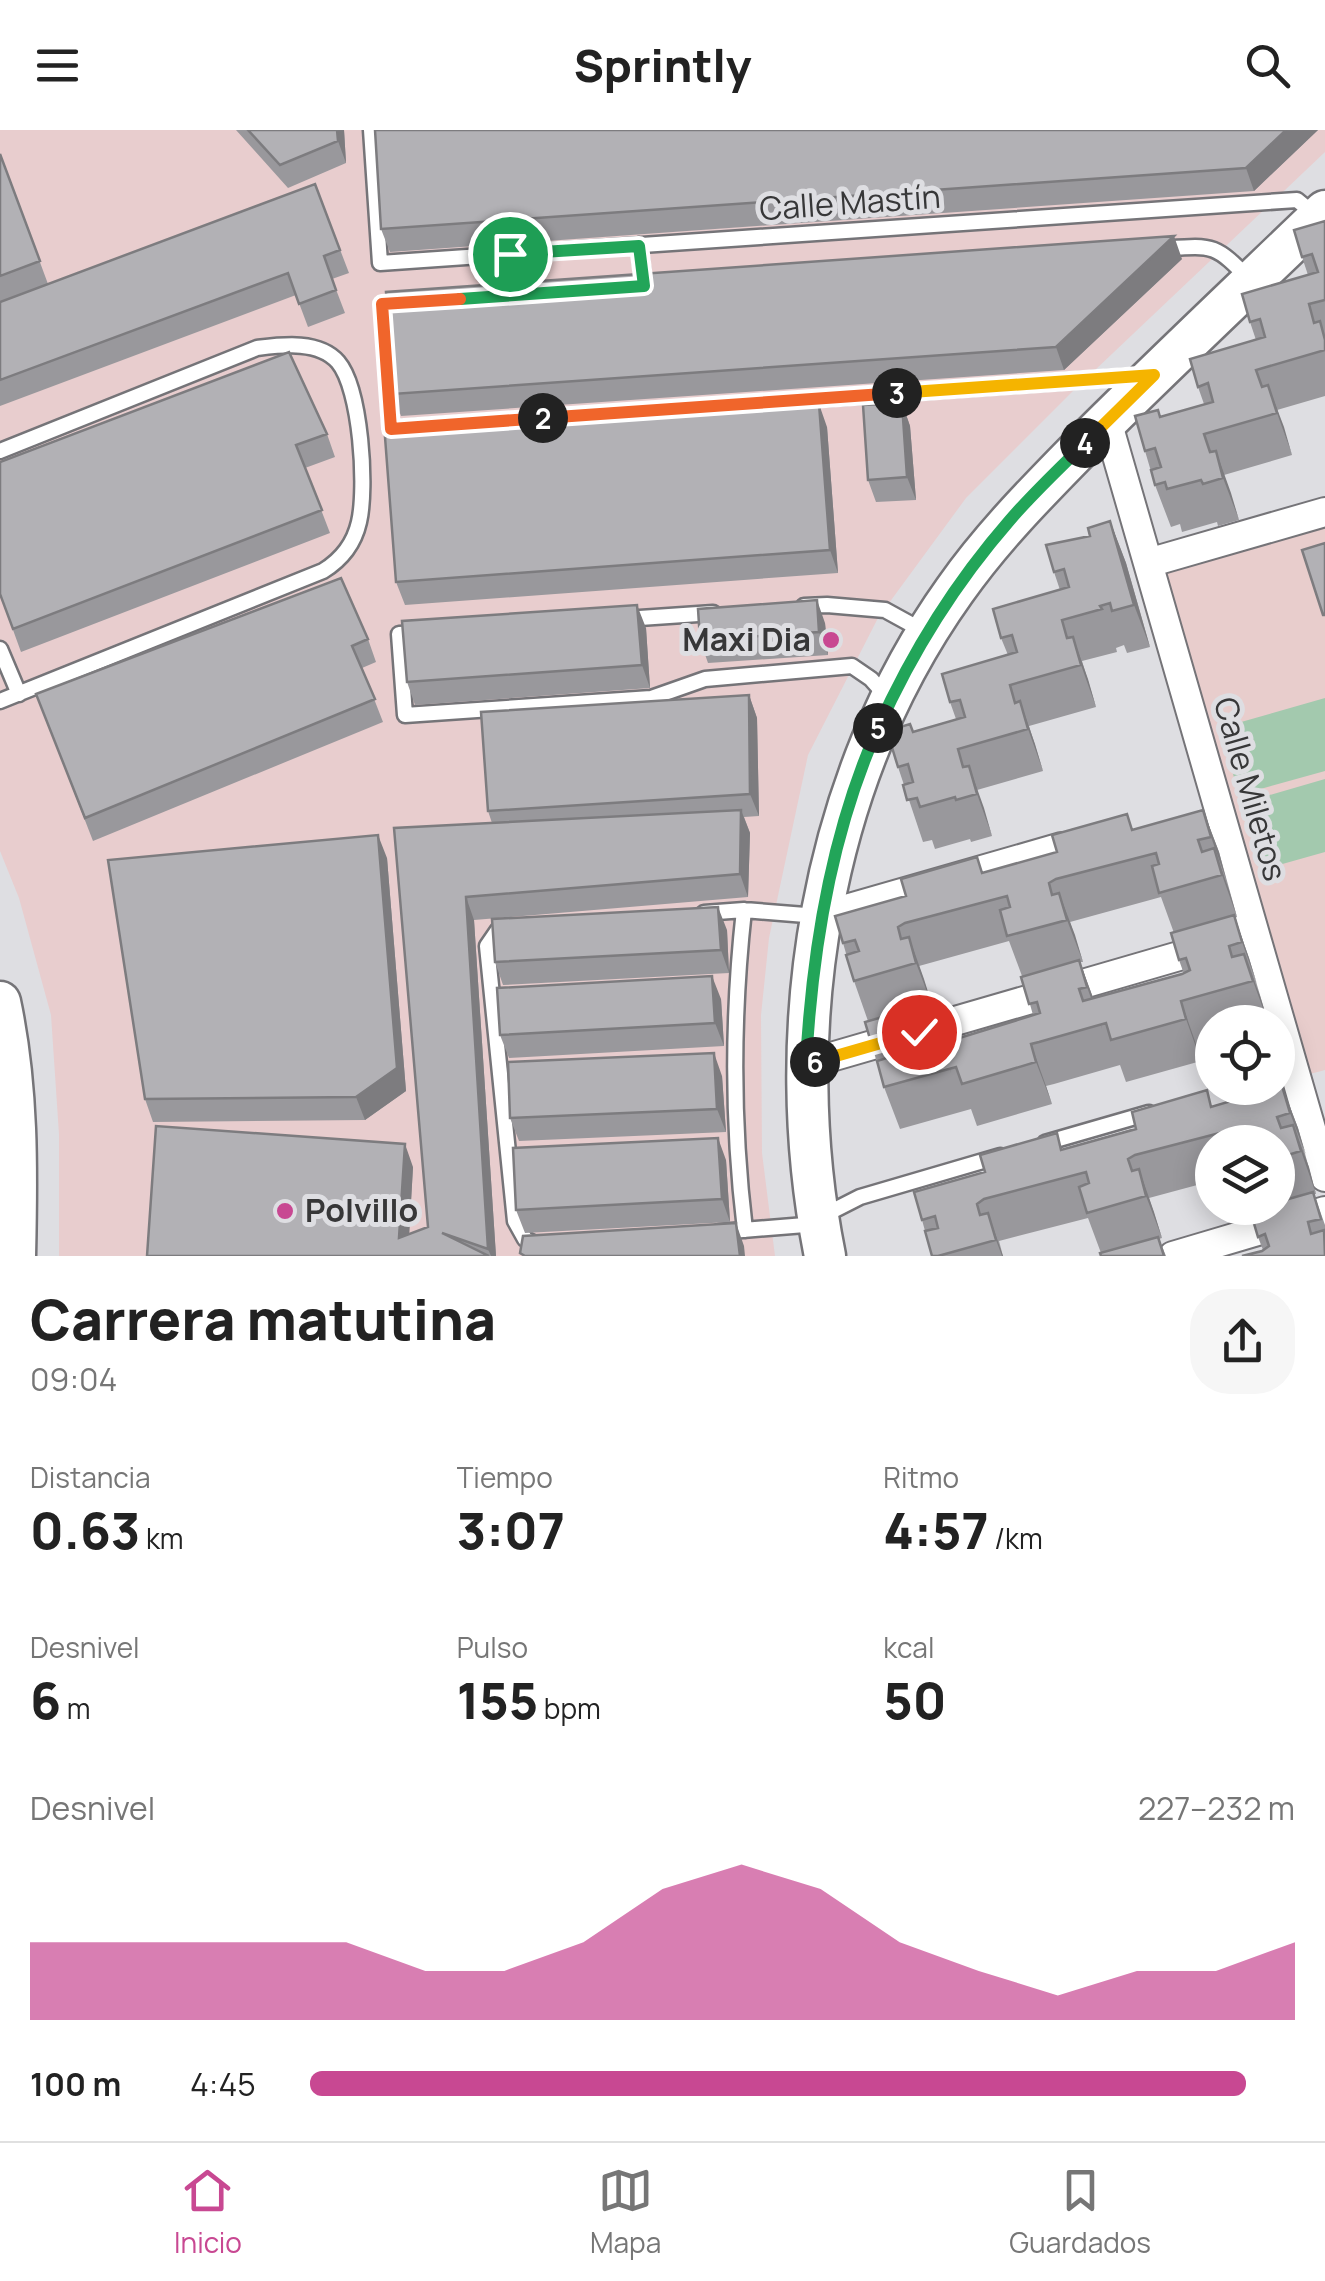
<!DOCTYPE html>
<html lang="es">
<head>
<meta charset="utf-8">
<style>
  body { margin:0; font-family:Manrope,sans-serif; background:#f6f6f6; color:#222; height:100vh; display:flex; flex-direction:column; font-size:38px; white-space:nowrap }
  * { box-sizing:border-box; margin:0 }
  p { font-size:32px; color:#767676 }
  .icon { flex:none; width:55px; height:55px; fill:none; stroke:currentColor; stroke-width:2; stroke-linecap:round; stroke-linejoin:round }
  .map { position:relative; height:1126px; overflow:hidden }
  .details { display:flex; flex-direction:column; background:#fff; flex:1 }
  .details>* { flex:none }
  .controls { position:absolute; left:1195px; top:875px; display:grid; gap:20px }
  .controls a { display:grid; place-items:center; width:100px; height:100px; border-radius:50%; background:#fff; box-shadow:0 5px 25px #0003; font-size:50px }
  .pin { position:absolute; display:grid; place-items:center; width:85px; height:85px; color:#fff; margin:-42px; border:5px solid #fff; border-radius:50%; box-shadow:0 2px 10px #0007 }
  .km { position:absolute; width:50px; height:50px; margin:-25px; border-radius:50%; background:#222; color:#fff; font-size:28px; line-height:50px; text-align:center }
  .round { display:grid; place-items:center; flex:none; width:105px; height:105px; border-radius:40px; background:#f6f6f6 }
  .summary { display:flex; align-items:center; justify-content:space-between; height:170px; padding:0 30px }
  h1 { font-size:55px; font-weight:800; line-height:75px }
  .stats { display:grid; grid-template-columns:repeat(3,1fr); gap:15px; height:170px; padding:10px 30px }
  .stats div { display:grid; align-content:center }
  .stats b { font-size:50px; font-weight:800 }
  .stats small { font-size:28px; font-weight:400 }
  .stats p { font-size:28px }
  .chart { height:280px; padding:20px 30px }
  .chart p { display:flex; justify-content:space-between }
  .chart svg { width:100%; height:180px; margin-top:10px; fill:#c84892; opacity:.7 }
  ul { padding:0 30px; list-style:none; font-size:32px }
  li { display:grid; grid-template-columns:160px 120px 1fr; align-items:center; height:75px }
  li i { height:25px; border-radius:12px; background:#c84892 }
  header { display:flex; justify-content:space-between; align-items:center; height:130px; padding:0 30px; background:#fff; font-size:45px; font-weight:800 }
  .tabs { display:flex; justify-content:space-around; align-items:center; height:140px; border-top:2px solid #e0e0e0; background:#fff; font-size:28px; color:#767676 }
  .tabs a { display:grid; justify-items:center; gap:5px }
  .tabs .current { color:#c84892 }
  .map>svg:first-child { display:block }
  .industrial { fill:#e8cdce }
  .education { fill:#e8cdcc }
  .green { fill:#a3c9ae }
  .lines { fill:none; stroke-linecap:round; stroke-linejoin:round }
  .lane-casing { stroke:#757478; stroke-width:19 }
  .street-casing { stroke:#757478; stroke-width:32 }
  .secondary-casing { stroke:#757478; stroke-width:45 }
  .lane { stroke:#fff; stroke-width:14 }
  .street { stroke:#fff; stroke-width:28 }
  .secondary { stroke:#fff; stroke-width:40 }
  .wall { fill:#99989c; fill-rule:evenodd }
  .shaded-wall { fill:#7d7c7f }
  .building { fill:#b2b1b5; stroke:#7d7c7f; stroke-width:2.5 }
  .split-1-casing { stroke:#fff; stroke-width:20 }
  .split-2-casing { stroke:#fff; stroke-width:20 }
  .split-3-casing { stroke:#fff; stroke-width:20 }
  .split-4-casing { stroke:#fff; stroke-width:20 }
  .split-5-casing { stroke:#fff; stroke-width:20 }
  .split-6-casing { stroke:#fff; stroke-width:20 }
  .split-7-casing { stroke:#fff; stroke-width:20 }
  .split-1 { stroke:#22a559; stroke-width:12 }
  .split-2 { stroke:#f0652b; stroke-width:12 }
  .split-3 { stroke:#f0652b; stroke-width:12 }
  .split-4 { stroke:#f5b400; stroke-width:12 }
  .split-5 { stroke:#22a559; stroke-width:12 }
  .split-6 { stroke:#22a559; stroke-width:12 }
  .split-7 { stroke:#f5b400; stroke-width:12 }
  .poi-dot { fill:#c84892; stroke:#dedee2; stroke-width:4 }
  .labels { text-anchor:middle; stroke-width:10; stroke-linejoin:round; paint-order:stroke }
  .street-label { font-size:32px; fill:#373738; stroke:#dedee2 }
  .poi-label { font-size:32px; font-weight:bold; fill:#373738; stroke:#dedee2; text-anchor:end }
</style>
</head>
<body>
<header><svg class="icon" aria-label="menu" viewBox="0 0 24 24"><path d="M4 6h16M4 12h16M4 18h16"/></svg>Sprintly<svg class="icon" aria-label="search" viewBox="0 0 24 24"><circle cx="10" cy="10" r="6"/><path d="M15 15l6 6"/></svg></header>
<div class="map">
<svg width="1325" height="1126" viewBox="0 0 1325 1126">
  <rect width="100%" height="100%" fill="#dedee2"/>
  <!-- industrial -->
  <path class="industrial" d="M0,0h1325v22l-250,237 -109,109 -88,120 -70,137 -39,183 -8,77 1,138 13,103h-716v-122l-8,-119 -32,-117 -19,-47z"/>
  <!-- education -->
  <path class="education" d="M1325,396v544l-15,4 -145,-503z"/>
  <!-- green -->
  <path class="green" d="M1325,568v73l-86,24 -19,-67z
    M1325,649v73l-64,18 -19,-67z"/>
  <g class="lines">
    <defs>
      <path id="lane" d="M371,0l9,133 917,-63 17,14
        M639,115l5,41
        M1161,119c53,-4 53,-6 90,32
        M402,173l-19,1 8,125 748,-53
        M0,321l257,-103c25,-3 62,-8 81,14 23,27 29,126 21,160 -5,22 -18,38 -36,49l-323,130
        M804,476l23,-1 58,5 42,23
        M625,489l88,-6
        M419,503l-20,1 6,81 246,-17 54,-19 147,-13 19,13 16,18
        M0,519l19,45
        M744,780c-12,108 -12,213 1,320
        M704,783l40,-3 74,6
        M509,799l-11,1 -11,16 28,275 10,18 14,7
        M1045,1013l104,-30
        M719,1102l86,-7 55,-28 140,-41"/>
      <path id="street" d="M1107,291l218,756
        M1148,433l177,-51
        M822,786l240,-69
        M807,934l403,-117
        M1173,1126l152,-45"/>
      <path id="secondary" d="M0,872c18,84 17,169 15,254
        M825,1126c-45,-225 -5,-477 130,-666 38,-54 84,-100 130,-147 79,-79 160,-155 240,-232"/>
    </defs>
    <!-- lane casing -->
    <use href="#lane" class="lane-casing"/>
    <!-- street casing -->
    <use href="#street" class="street-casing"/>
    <!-- secondary casing -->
    <use href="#secondary" class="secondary-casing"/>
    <!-- lane -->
    <use href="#lane" class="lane"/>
    <!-- street -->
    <use href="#street" class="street"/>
    <!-- secondary -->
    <use href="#secondary" class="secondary"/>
  </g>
  <!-- wall -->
  <path class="wall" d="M236,0h108l2,33 -58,25z
    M375,0h943l-64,61 -864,61 -9,-23z
    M0,24l48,130 267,-100 34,89 -17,6 13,34 -37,14 -12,-32 -296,111z
    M1325,91v175l-48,14 15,45 -68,20 15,45 -21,6 -1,-4 -35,10 -2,-8 -9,3 -16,-42 -10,-34 15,-34 44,-13 -6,-17 58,-47 -6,-18 58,-47 -6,-18z
    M1182,129l-118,111 -663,46 -8,-22z
    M289,222l38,82 8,23 -30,11 25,65 -309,119 -21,-58z
    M902,273l8,23 6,74 -40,2 -8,-22z
    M827,297l11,146 -433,32 -9,-23z
    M1110,391l16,42 24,84 -23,6 -3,-8 -8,3 1,4 -35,9 14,46 -67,19 14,45 -66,19 15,46 -21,6 -1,-3 -35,10 -3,-9 -9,2 -25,-75 15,-35 43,-13 -6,-17 58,-47 -7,-17 59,-48 -6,-18 36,-36z
    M825,493l3,32 -120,8 -8,-23z
    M646,498l4,60 -235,17 -8,-23z
    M368,509l8,23 -14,6 21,54 -290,119 -57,-147z
    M749,565l8,23 2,98 -15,1 6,16 -2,64 -274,23 22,336h-349l266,-89 -4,67 19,-7 -34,-399 98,-5 -4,-12z
    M1203,680l16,42 18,65 -2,1 14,40 19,64h-56v17l-16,5 5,17 -75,21 -6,-17 -66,19 -8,2 6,18 -75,22 -6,-17 -71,20 -16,-42 -11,-38 -5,-28 -14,-40 -11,-38 140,-70zM1161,767l13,36 5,27 5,14 -91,24 -13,-36h3l-13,-40zM1009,811l13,35 11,39 -91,28 -13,-37 3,-1 -13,-39z
    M387,728l19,233 -41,29 -212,2 -8,-23z
    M727,800l2,43 -226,12 -8,-23z
    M721,869l3,47 -215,12 -9,-23z
    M722,946l4,56 -207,9 -9,-23z
    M1282,956l16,42 18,66h-2l11,31v31l-62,-6 -5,-13 -6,-29h26v-66h-66v39l-63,17 13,40 -3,1 7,17h-65v-3l-13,-35 -89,23 4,15h-71l-10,-36 140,-71z
    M726,1030l4,62 -205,11 -9,-23z"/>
  <!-- shaded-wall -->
  <path class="shaded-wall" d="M337,0h7l2,33 -8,-22z
    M1286,0h32l-64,61 -8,-23z
    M1174,106l8,23 -118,111 -8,-23z
    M1268,255l16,42 8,28 -15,-42z
    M902,273l8,23 6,74 -9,-23z
    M819,274l8,23 11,146 -8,-23z
    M1216,321l15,42 8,27 -16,-42z
    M1110,391l16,42 24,84 -16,-42z
    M817,470l8,23 3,32 -9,-23z
    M637,475l9,23 4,60 -8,-23z
    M1073,507l15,42 8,28 -15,-42z
    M749,565l8,23 2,98 -9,-22z
    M1020,571l15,43 8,27 -15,-42z
    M969,636l15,42 8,28 -15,-42z
    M741,680l9,23 -2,64 -8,-23z
    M1203,680l16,42 7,27 -15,-42z
    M378,705l9,23 19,233 -41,29 -9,-23z
    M1214,718l15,42 8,27 -15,-42z
    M1059,763l16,42 8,27 -16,-42z
    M466,767l8,23 22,336h-5l-3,-7z
    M718,777l9,23 2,43 -8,-23z
    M1234,785l15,43 8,26 -15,-42z
    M909,807l15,42 8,26 -16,-42z
    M1244,824l16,42 8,26 -15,-41z
    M1079,830l16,43 7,26 -15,-42z
    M712,846l9,23 3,47 -9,-23z
    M1181,871l15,43 5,17 -15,-42z
    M928,874l16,42 7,27 -15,-42z
    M1031,914l15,42 6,18 -16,-42z
    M714,923l8,23 4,56 -9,-23z
    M1282,956l16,42 8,27 -16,-42z
    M1293,995l16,42 7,27 -15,-43z
    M718,1008l8,22 4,62 -8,-23z
    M405,1014l8,23 -5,89 -9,-18z
    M1139,1039l15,43 8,26 -16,-42z
    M988,1083l15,43h-1l-6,-16z
    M736,1093l8,23 1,10h-5z"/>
  <!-- building -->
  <path class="building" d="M248,0h89l1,11 -58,24z
    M375,0h911l-40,38 -865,61z
    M0,24l40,107 -40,15z
    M315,54l25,66 -16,6 12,34 -37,14 -11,-31 -288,107v-78z
    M1325,91v79l-16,4 5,19 6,-2 5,19v10l-69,20 6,17 6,-2 9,28 -73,21 6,18 6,-1 7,27 -20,6 -2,-4 -34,9 -2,-7 -10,3 -4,-15 10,-3 -6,-19 -10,3 -10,-35 23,-6 2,7 53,-15 -5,-19 -10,4 -8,-28 75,-22 -5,-18 -10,3 -8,-28 76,-22 -6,-18 -10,3 -8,-27z
    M1174,106l-118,111 -663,47 -7,-102z
    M289,222l38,82 -31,11 26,65 -309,119 -13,-35v-132z
    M902,273l5,74 -39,3 -5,-75z
    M819,274l11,146 -434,32 -11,-145z
    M1110,391l24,84 -22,6 -2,-8 -10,3 2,3 -40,11 5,18 6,-1 8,28 -71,20 5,18 5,-2 8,28 -70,20 5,18 6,-1 8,28 -21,6 -1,-3 -35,10 -3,-9 -10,2 -4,-15 10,-3 -5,-18 -10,3 -11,-36 23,-7 3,8 52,-15 -5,-17 -10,2 -8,-28 75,-22 -5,-17 -11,3 -8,-29 76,-22 -5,-18 -10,3 -8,-27 44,-9 -2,-8z
    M1325,413v72h-2l-21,-65z
    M341,448l27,61 -16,7 23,53 -290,119 -49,-124z
    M817,470l2,32 -119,8 -2,-31z
    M637,475l5,60 -235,17 -5,-61z
    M749,565l1,99 -262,17 -7,-99z
    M741,680l-1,64 -274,23 22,352 -46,-16 47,23h-342l9,-130 249,18 -6,94 29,-11 -34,-399z
    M1203,680l8,27 -13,3 4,12 12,-4 8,27 -63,18 -7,-27 7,-2 -3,-11 -100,26 -7,4 3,12 7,-2 8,27 -60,16 -7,-26 10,-3 -3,-11 -102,27 -7,4 3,12 8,-2 7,26 -62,18 -8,-26 13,-4 -4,-11 -12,3 -8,-27 71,-20 -5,-17 76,-22 5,16 75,-21 -5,-17 75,-21 5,16z
    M378,705l19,233 -41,29 -211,2 -37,-239z
    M718,777l3,43 -226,12 -3,-43z
    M1234,785l8,27 -13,4 3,11 12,-3 9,27 -72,20 5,18 -75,21 -5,-17 -67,19 -8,2 5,18 -74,22 -6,-17 -72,20 -7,-26 13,-4 -4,-12 -13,4 -8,-27 63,-18 8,27 -8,2 4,12 8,-1 100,-31 -3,-11 -8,2 -8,-27 58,-17 8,27 -8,2 4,12 99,-27 8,-4 -4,-12 -7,2 -8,-27z
    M712,846l3,47 -215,12 -3,-47z
    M714,923l3,56 -207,9 -2,-56z
    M1282,956l8,27 -13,4 4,11 12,-3 8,26 -23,7v-16h-47l7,-1 -3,-12 -100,26 -7,4 4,12 7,-2 7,27 -59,17 -8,-26 10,-4 -3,-11 -102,27 -7,5 3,11 8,-2 8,27 -58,16h-6l-7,-25 13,-3 -3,-12 -13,4 -8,-28 71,-20 -5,-17 77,-22 4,17 75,-21 -4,-17 75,-22 4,17z
    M718,1008l4,61 -206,11 -3,-62z
    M1313,1062l8,27 -13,3 3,12 13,-4 1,26h-83l20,-5 7,-5 -4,-12 -7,3 -8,-27 7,-2h21v-6z
    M736,1093l4,33h-215l-5,-3 3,-17z
    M1158,1107l6,19h-63l-1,-3z"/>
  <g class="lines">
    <defs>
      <path id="split-1" d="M460,169l184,-13 -5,-40 -129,8"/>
      <path id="split-2" d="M460,169l-78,5 9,125 152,-11"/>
      <path id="split-3" d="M543,288l354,-25"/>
      <path id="split-4" d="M897,263l257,-18 -69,68"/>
      <path id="split-5" d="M878,598c34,-76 77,-145 132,-208 23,-27 50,-52 75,-77"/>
      <path id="split-6" d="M815,932l-9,2c6,-114 25,-231 72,-336"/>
      <path id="split-7" d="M815,932l104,-30"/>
    </defs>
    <!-- split-1 casing -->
    <use href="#split-1" class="split-1-casing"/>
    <!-- split-2 casing -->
    <use href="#split-2" class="split-2-casing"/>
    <!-- split-3 casing -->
    <use href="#split-3" class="split-3-casing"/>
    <!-- split-4 casing -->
    <use href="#split-4" class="split-4-casing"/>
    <!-- split-5 casing -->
    <use href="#split-5" class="split-5-casing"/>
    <!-- split-6 casing -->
    <use href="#split-6" class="split-6-casing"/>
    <!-- split-7 casing -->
    <use href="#split-7" class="split-7-casing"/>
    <!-- split-1 -->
    <use href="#split-1" class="split-1"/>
    <!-- split-2 -->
    <use href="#split-2" class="split-2"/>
    <!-- split-3 -->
    <use href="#split-3" class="split-3"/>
    <!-- split-4 -->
    <use href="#split-4" class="split-4"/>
    <!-- split-5 -->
    <use href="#split-5" class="split-5"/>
    <!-- split-6 -->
    <use href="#split-6" class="split-6"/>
    <!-- split-7 -->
    <use href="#split-7" class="split-7"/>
  </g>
  <!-- markers -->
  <g class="poi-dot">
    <circle cx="831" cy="510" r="10"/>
    <circle cx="285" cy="1081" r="10"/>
  </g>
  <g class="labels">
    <!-- street labels -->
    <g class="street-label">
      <text transform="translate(850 73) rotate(-4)" y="11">Calle Mastín</text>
      <text transform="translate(1250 659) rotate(74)" y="11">Calle Miletos</text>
    </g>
    <!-- poi labels -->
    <g class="poi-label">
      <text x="811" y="521">Maxi Dia</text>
      <text x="305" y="1092" text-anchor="start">Polvillo</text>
    </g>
  </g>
</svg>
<div class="controls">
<a><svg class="icon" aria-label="locate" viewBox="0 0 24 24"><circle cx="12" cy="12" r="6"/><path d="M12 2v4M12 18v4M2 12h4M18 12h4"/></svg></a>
<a><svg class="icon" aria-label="layers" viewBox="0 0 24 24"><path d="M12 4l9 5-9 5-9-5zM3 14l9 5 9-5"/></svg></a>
</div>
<div class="pin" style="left:510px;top:124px;background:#1e9e55"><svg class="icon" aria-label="arrive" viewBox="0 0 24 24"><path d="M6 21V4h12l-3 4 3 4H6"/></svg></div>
<div class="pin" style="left:919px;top:902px;background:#d93025"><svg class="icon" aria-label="check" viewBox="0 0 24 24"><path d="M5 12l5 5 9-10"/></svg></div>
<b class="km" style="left:543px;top:288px">2</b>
<b class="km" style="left:897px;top:263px">3</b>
<b class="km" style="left:1085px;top:313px">4</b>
<b class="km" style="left:878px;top:598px">5</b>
<b class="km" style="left:815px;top:932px">6</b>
</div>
<section class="details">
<div class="summary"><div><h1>Carrera matutina</h1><p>09:04</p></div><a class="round"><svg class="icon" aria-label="share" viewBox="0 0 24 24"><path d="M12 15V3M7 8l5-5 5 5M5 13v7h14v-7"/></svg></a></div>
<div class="stats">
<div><p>Distancia</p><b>0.63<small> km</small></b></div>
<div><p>Tiempo</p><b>3:07</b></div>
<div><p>Ritmo</p><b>4:57<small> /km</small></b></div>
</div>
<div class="stats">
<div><p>Desnivel</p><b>6<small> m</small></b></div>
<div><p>Pulso</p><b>155<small> bpm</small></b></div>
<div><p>kcal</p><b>50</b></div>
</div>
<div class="chart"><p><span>Desnivel</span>227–232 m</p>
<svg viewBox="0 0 160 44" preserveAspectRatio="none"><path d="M0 44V25L10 25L20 25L30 25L40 25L50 32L60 32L70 25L80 12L90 6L100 12L110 25L120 32L130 38L140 32L150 32L160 25V44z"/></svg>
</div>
<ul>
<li><b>100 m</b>4:45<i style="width:95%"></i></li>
</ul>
</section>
<nav class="tabs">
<a class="current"><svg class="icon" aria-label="home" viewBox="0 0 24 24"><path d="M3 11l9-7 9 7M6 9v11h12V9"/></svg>Inicio</a>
<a><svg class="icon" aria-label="map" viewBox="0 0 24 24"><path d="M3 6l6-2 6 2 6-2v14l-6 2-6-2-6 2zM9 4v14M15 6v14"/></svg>Mapa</a>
<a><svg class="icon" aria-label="saved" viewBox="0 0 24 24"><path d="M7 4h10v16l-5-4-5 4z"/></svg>Guardados</a>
</nav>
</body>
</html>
